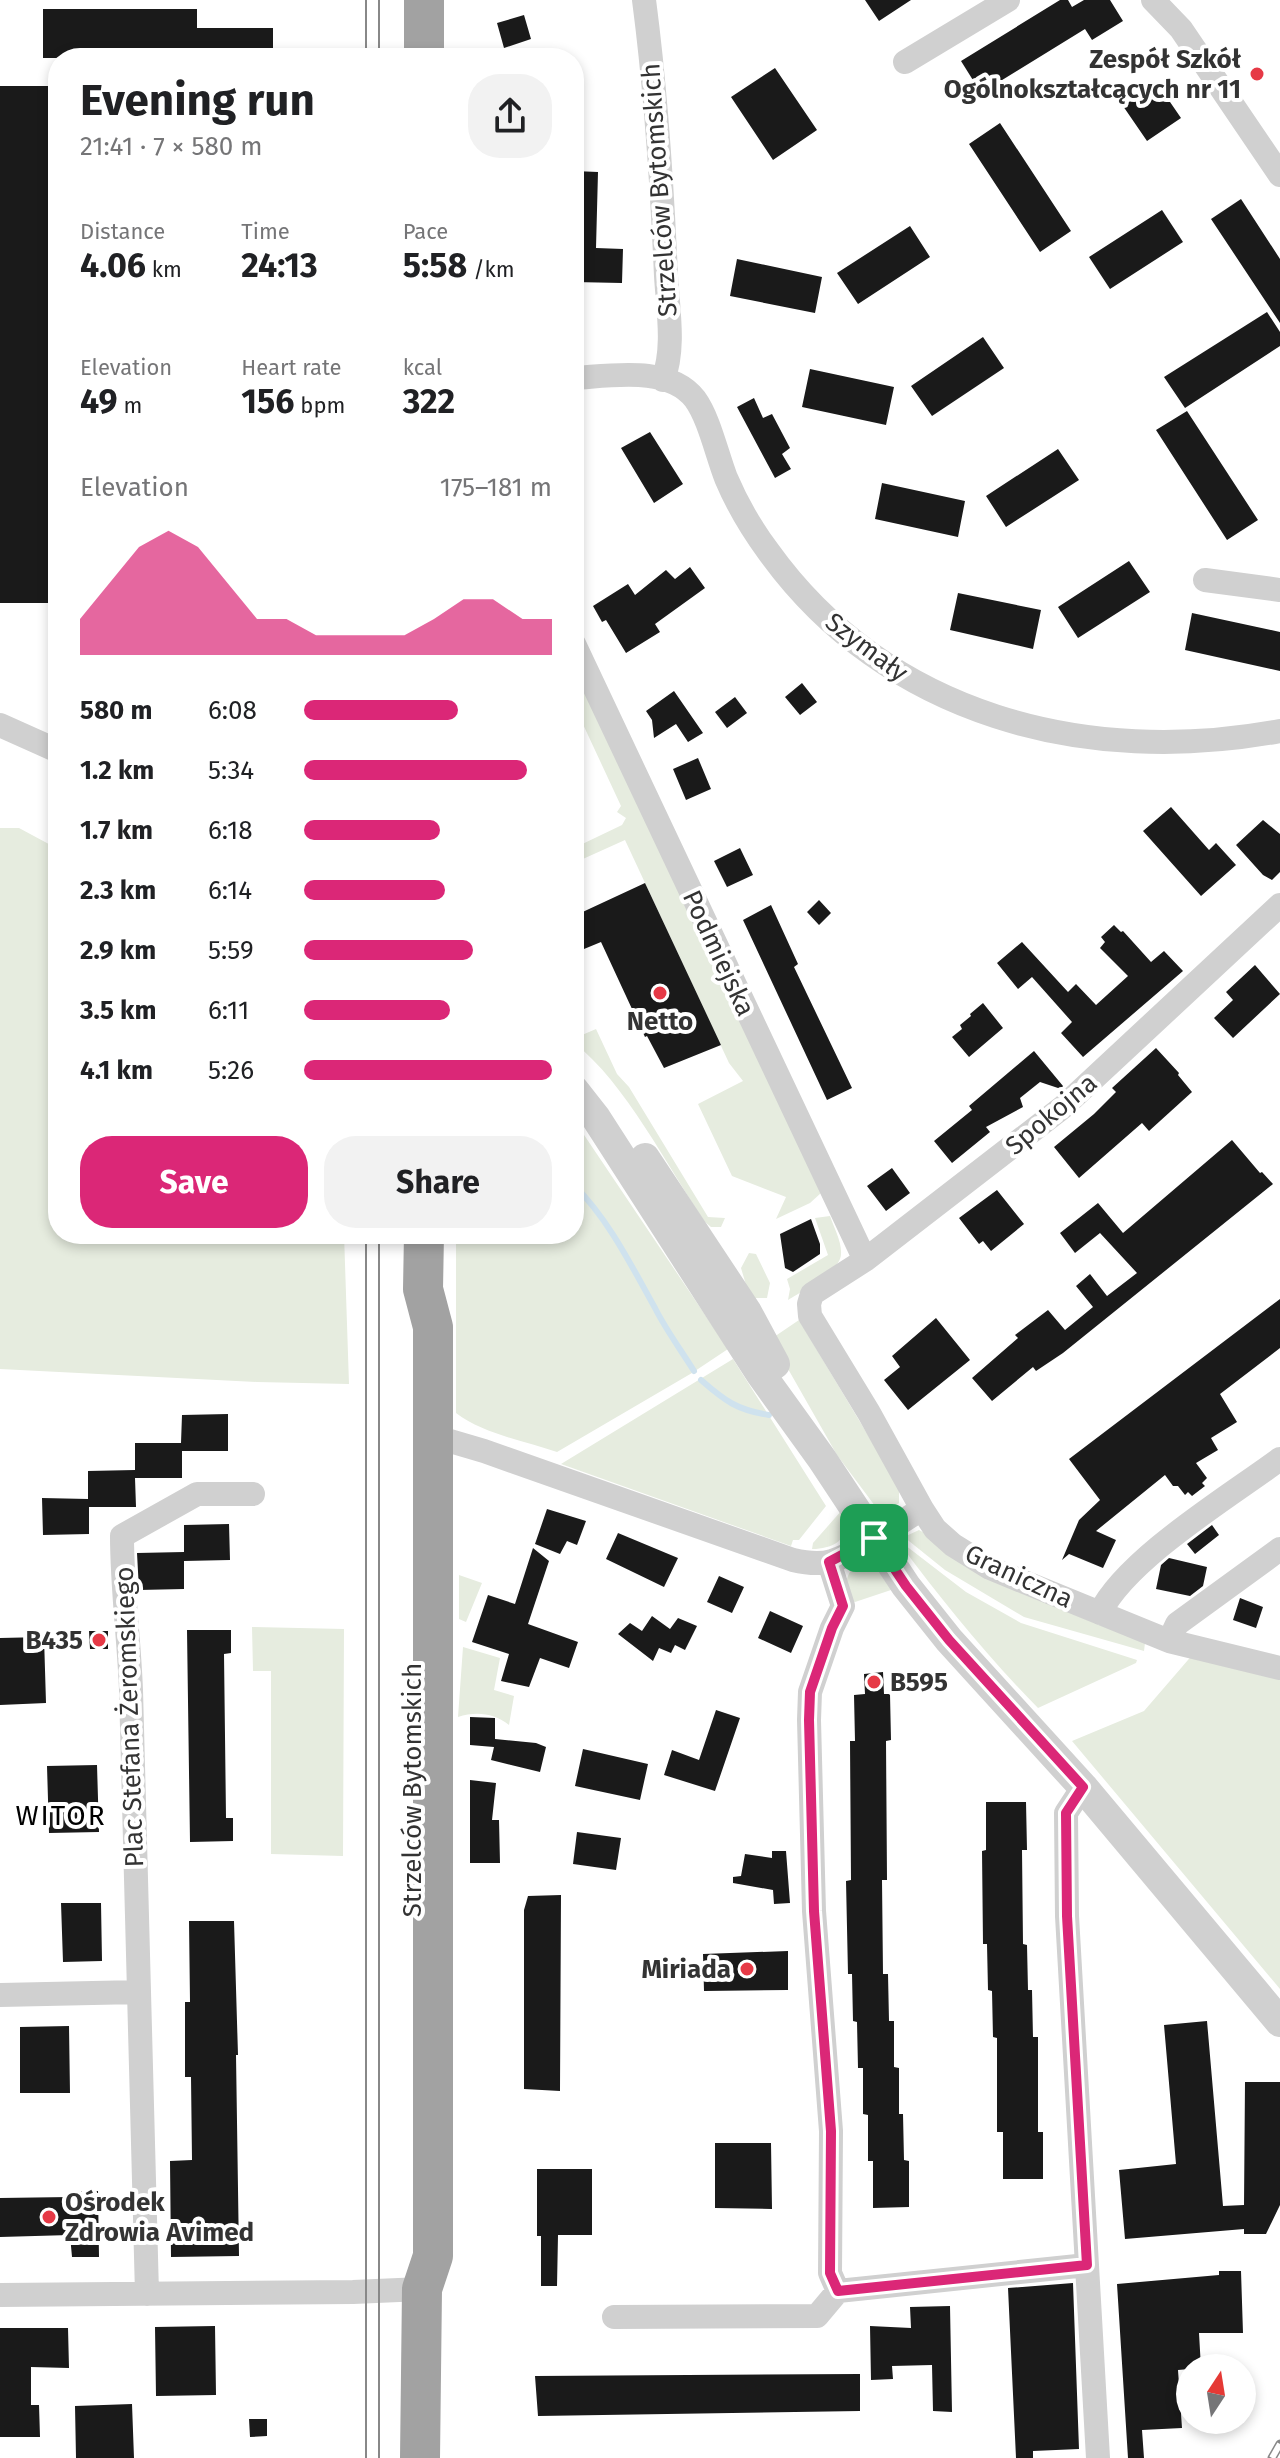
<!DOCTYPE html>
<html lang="en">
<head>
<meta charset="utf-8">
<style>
  body { margin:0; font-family:"Fira Sans",sans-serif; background:#f2f2f2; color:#202124; height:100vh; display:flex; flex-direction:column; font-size:30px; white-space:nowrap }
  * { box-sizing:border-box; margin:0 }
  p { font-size:26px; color:#757577 }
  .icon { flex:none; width:44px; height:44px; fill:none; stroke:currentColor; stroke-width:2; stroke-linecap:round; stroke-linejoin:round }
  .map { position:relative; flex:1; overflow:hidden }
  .sheet { position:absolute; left:48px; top:48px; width:536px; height:1196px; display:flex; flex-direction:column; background:#fff; border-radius:32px; box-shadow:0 4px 12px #0003 }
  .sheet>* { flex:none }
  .needle { width:52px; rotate:12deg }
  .controls { position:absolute; left:1176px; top:2354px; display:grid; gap:16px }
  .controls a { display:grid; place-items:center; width:80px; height:80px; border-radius:50%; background:#fff; box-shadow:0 4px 12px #0003; font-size:40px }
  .pin { position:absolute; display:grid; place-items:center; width:68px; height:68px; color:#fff; margin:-34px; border-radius:16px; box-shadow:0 4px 12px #0006 }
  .round { display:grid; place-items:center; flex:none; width:84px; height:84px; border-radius:32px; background:#f2f2f2 }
  .headline { display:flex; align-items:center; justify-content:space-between; height:136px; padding:0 32px }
  h1 { font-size:44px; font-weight:700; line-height:60px }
  .figures { display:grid; grid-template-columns:repeat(3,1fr); gap:12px; height:136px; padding:8px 32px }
  .figures div { display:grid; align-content:center }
  .figures b { font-size:34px; font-weight:700 }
  .figures small { font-size:22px; font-weight:400 }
  .figures p { font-size:22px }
  .chart { height:224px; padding:16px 32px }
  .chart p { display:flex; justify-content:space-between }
  .chart svg { width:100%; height:144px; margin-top:8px; fill:#db2777; opacity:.7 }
  .button { display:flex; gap:16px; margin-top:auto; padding:16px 32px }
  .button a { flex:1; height:92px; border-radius:32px; background:#db2777; color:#fff; font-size:32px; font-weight:700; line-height:92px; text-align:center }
  .button a+a { background:#f2f2f2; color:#202124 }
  ul { padding:0 32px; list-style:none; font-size:26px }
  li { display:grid; grid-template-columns:128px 96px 1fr; align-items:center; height:60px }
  li i { height:20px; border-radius:10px; background:#db2777 }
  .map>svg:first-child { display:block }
  .green { fill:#e6ecdf }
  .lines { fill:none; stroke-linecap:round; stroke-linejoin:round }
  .stream { stroke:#cfe2ee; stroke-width:6 }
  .building { fill:#1a1a1a }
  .minor { stroke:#d0d0d0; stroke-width:24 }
  .tertiary { stroke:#d0d0d0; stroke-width:30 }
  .trunk { stroke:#a2a2a2; stroke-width:40 }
  .tram { stroke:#888; stroke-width:2 }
  .rail-casing { stroke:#888; stroke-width:9 }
  .rail { stroke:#fff; stroke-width:6; stroke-dasharray:18; stroke-linecap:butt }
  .route-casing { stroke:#fff; stroke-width:16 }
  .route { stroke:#db2777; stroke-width:10 }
  .poi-dot { fill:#e63946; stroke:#fff; stroke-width:3 }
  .labels { text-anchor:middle; stroke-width:8; stroke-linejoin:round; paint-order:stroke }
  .poi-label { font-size:26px; font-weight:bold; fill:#333; stroke:#fff; text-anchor:end }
  .street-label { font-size:26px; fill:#333; stroke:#fff }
  .neighbourhood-label { font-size:28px; letter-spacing:2px; fill:#000; stroke:#fff }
</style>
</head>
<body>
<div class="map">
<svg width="1280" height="2458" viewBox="0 0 1280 2458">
  <rect width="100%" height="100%" fill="#fff"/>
  <!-- green -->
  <path class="green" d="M574,666l247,527 -11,10 -34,16 10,-22 -54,-21 -34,-72 45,-23 -14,-18 -104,-223 -51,23v-15l48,-23 4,-7 -9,-6 4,-6 -47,-101z
    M0,828h19l39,21v385h286l5,150 -92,-2 -257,-13z
    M574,1020l8,15 14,-6 21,45 12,13 79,130 17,1 -4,9h-10l-6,-5c-37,-54 -80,-140 -131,-179z
    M574,1120l154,229 -36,24 -135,79c-33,-11 -73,-18 -101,-39v-179h118z
    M830,1216c4,12 12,26 11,38 0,17 -39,37 -53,46l2,-11 -3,-10 41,-24 -13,-37z
    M749,1253l7,1 14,29 -3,15h-13l-7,-10 -6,-20z
    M799,1320l100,167v16l-8,8 -10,3 -44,-59 -66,-116z
    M733,1359l93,147 -27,34h-6l-2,6 -230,-82z
    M842,1510c9,27 -3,38 -30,39l1,-6z
    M919,1530l166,89 60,24 -1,8 -120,-34 -79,-47 -41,-33z
    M901,1542l65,50 55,31 116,37 -1,3 -98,45c-51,-52 -95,-106 -138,-164z
    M863,1566l17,5 14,18 -39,13 -6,-2c-3,-12 -5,-19 2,-30z
    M459,1575l23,8 -16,39 -7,-3z
    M252,1627l92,2 -1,227 -72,-2v-183h-18z
    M463,1647l37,11 -6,32 20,6 -5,29c-15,-12 -33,-14 -51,-8z
    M1194,1653l86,20v316l-208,-248 72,-30z"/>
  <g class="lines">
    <!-- stream -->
    <path class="stream" d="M574,1185c35,35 57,80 81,123 11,22 26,42 39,63
      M701,1380c24,21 36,30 68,35"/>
  </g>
  <!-- building -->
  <path class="building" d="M865,0h46l-32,21z
    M1060,0h8l4,7 12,-7h26l13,21 -31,19 -7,-11 -104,64 -20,-32z
    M43,9h154v19h76v30h-230z
    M524,15l7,24 -27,9 -7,-25z
    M775,68l42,62 -44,30 -42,-63z
    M1157,83l24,35 -34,23 -24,-35z
    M0,86h58l-2,91h-3l2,426h-55z
    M1000,123l71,108 -31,21 -71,-108z
    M574,171l24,1 -2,76 27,1 -1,34 -48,-1z
    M1241,199l39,60v64l-69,-104z
    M1162,210l21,32 -73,47 -21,-32z
    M910,226l20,31 -72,47 -21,-31z
    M737,259l85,18 -7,36 -85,-17z
    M1267,312l13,20v14l-95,62 -21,-31z
    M983,337l21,31 -72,48 -21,-30z
    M810,369l84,18 -8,38 -84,-18z
    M754,398l9,20 9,-4 18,34 -8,6 9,15 -16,9 -38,-71z
    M1187,411l71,109 -31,20 -71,-110z
    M650,432l33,52 -29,19 -33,-55z
    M1058,449l21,31 -73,47 -20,-31z
    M882,483l83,18 -7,36 -83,-18z
    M1129,561l21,31 -72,46 -20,-31z
    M690,567l15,21 -50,36 5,8 -34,21 -20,-33 -4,2 -9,-16 35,-22 7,11 31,-25 9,9z
    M958,593l83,17 -8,39 -83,-19z
    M1192,613l88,19v39l-95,-21z
    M802,683l15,19 -17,13 -15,-18z
    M674,691l29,42 -15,9 -12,-18 -22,14 -2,-18 -6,-9z
    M735,697l12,16 -20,15 -12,-16z
    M698,758l13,31 -25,11 -13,-31z
    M1171,807l38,43 7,-7 20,22 -35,31 -58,-65z
    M1263,820l17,14v38l-8,8 -9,-5 -27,-30z
    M740,848l13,27 -26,12 -13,-26z
    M645,883l76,162 -57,23 -17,-32 -2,1 -44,-95 -17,7 -10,-22v-11z
    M819,900l12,13 -12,12 -12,-13z
    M771,905l27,59 -4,3 58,121 -25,12 -84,-180z
    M1114,925l7,7 2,-1 28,31 13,-11 19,20 -100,86 -22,-24 11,-11 -40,-45 -14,12 -21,-26 25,-21 46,50 8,-8 20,21 32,-29 -28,-28 5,-6 -4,-5z
    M1255,965l25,29 -47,44 -19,-20 19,-18 -7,-8z
    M983,1003l20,25 -34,29 -17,-20 10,-8 -2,-4 11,-9 -1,-2z
    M1156,1048l23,25 -1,2 14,17 -43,39 -7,-8 -63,55 -25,-31 40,-33 22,-22 -4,-4z
    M1034,1051l29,35 -2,3 -21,-7 -20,16 3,9 -37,20 4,5 -38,31 -18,-22 38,-31 -3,-4z
    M1232,1140l28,33 2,-1 11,12 -210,169 -27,18 -3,-4 -41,34 -20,-23 46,-40 -3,-3 33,-25 17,20 28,-23 -17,-21 14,-12 17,22 30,-23 -37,-40 -25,20 -15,-20 38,-30 25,30z
    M892,1168l18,25 -24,18 -19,-25z
    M997,1190l27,34 -33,27 -8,-10 -4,3 -20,-26z
    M811,1219l9,25v10l-27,18 -8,-4 -5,-34z
    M1280,1299v49l-60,46 17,28 -26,16 7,12 -22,13 11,15 -5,5 3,3 -13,10 -4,-4 -3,3 -7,-9h-5l-8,-11 -69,56 20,9 -13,28 -34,-14 -7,6 17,-40 21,-20 -31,-41z
    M936,1318l34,42 -62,50 -24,-30 16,-13 -8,-11z
    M228,1414v37h-46v27h-47l1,29h-47v27l-46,1 -1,-37 46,1v-28l47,-1v-27h46l1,-28z
    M547,1509l39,12 -9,24 -10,-4 -7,13 -25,-10z
    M229,1524l1,36 -46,1v28l-45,1 -2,-37 47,-1v-27z
    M1212,1525l7,10 -24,19 -8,-10z
    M618,1533l60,25 -14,29 -58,-28z
    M533,1548l16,13 -21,63 50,18 -9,26 -29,-10 -11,29 -28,-6 8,-27 -37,-12 16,-47 27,9z
    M1169,1558l38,9 -4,19 -13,10 -34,-7 5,-24z
    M719,1576l25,11 -12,26 -25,-11z
    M1240,1598l23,9 -7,21 -23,-8z
    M770,1611l33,15 -12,27 -33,-15z
    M652,1616l18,13 8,-11 19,8 -12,24 -10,-5 -4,8 -12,-5 -6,13 -35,-27 12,-11 12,8z
    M187,1630h44v23l-7,1 2,164h7v23l-43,1z
    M89,1631h19v18h-18z
    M44,1637l2,66 -46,2v-67z
    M883,1672l1,22h6l1,46 -5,1 1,139h-5l1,94h5l1,47h5v46l5,1v46h4l1,46 5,1v46l-36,1v-47h-5v-46l-5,-1v-46h-5l-1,-46 -4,-1 -1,-47h-4l-2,-93 5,-1 -1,-139h5l-1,-46 11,-1 -1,-20z
    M716,1710l24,8 -25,73 -51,-16 8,-25 27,10z
    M470,1717l25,1v23v-2l41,4 10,4 -6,25 -49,-12 3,-13 -24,-2z
    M583,1749l65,15 -8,36 -65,-14z
    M97,1765l2,67 -50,1 -2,-67z
    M470,1780l26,3 -4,37h7l1,43h-30z
    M986,1802h40l1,48h-5l1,94 4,1 1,45h4l1,47h5v95h5v47h-40v-47h-6v-94l-4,-1 -1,-46 -4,-1 -1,-46h-4l-1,-93 4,-1z
    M577,1832l44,6 -5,32 -43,-6z
    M772,1851h14l4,52 -16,1 -1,-14 -40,-7v-6l8,-1 4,-22 27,4z
    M561,1895l-1,196 -36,-2v-179l4,-14z
    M61,1903h40l1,58 -39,1z
    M189,1921h45l4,134h-2l3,201 -68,1 -1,-96 22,-1 -1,-83h-6v-75h5z
    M788,1951v39l-84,1 -1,-37z
    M1207,2021l16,185 21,-1 1,-123h35v123l-14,29h-22v-5l-119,10 -6,-69 57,-6 -12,-139z
    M69,2026l1,67h-50v-66z
    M715,2143h56l1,66 -57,-1z
    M537,2169h55v66h-34l-1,51h-16v-50h-4z
    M70,2191h28l1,66h-27l-2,-22 -70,2v-39l70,-1z
    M1219,2271h22l2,62h-44l2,35 -23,2 4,58 -40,2 2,28h-16l-11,-174 102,-9z
    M1073,2283l6,166 -46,2v7h-17l-8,-170z
    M950,2306l2,106 -19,-1 -1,-46 -40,1 1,13 -22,1 -1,-54 41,2 -1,-21z
    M215,2326l1,69 -60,1 -1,-69z
    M0,2328h68l1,40 -38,-1v38h8l1,32h-40z
    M860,2374v37l-322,5 -3,-40z
    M132,2404l2,54h-58l-1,-52z
    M249,2419h18v17l-17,1z"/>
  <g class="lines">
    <!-- minor -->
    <path class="minor" d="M644,0c12,91 18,184 22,276 2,34 9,72 -3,104
      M1153,0l28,29 99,146
      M905,62l103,-62
      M574,378c36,-2 95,-13 121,21 14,19 22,56 31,79 11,26 25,50 42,73 118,165 319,216 512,180
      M1205,580l75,10
      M574,644l291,616
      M0,725l58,26
      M1280,905l-217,202 -198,153 -53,34 -3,10 1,12 59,97 53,96 13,20 18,16 37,23 179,73 111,27
      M433,1436l51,15 309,109c13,3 26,5 39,1 31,-10 61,-35 90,-52
      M829,1562l14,44 -11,22 -22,64 -1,28 5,191 17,220 -1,142 8,18
      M1100,1613c26,-54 130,-117 180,-154
      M1169,1641l8,-17 103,-75
      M1083,1787l-17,26 1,103 31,542
      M0,1995l139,-3
      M147,2294l-16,-604c-2,-52 -9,-102 -9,-154l75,-42h56
      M0,2295l353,-3 69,-3
      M614,2317l203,-1 21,-25 249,-26"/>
    <!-- tertiary -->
    <path class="tertiary" d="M574,1090l22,28 164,255 62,86 84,127 43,54 134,147 197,235
      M645,1158l102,154 28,52"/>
    <!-- trunk -->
    <path class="trunk" d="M424,58v-58
      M420,2458l2,-169 11,-33v-929l-10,-38 1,-55"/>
    <!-- tram -->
    <path class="tram" d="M366,58v-58
      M379,58v-58
      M366,1234v1224
      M379,1234v1224"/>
    <defs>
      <path id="rail" d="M1272,2458l8,-14"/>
    </defs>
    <!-- rail casing -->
    <use href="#rail" class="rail-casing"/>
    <!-- rail -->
    <use href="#rail" class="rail"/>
  </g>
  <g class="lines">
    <defs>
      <path id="route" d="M874,1538l32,48 43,54 134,147 -17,26 1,103 20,349 -249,26 -8,-18 1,-142 -17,-220 -5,-191 1,-28 22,-64 11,-22 -14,-44z"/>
    </defs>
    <!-- route casing -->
    <use href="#route" class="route-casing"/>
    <!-- route -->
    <use href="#route" class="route"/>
  </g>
  <!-- markers -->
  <g class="poi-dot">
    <circle cx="1257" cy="74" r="8"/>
    <circle cx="660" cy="993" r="8"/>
    <circle cx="99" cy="1640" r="8"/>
    <circle cx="874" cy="1682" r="8"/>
    <circle cx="747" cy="1969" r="8"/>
    <circle cx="49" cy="2217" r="8"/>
  </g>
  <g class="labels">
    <!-- poi labels -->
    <g class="poi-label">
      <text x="1241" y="68">Zespół Szkół<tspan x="1241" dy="30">Ogólnokształcących nr 11</tspan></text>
      <text x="660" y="1030" text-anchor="middle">Netto</text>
      <text x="83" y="1649">B435</text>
      <text x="890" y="1691" text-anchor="start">B595</text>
      <text x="731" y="1978">Miriada</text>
      <text x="65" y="2211" text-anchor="start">Ośrodek<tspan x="65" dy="30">Zdrowia Avimed</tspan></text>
    </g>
    <!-- street labels -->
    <g class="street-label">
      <text transform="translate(659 190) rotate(-94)" y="9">Strzelców Bytomskich</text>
      <text transform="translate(867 647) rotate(37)" y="9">Szymały</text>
      <text transform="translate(719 953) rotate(65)" y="9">Podmiejska</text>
      <text transform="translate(1051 1114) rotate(-40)" y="9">Spokojna</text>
      <text transform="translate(1019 1576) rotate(25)" y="9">Graniczna</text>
      <text transform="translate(129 1717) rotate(-92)" y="9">Plac Stefana Żeromskiego</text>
      <text transform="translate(412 1790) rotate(-90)" y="9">Strzelców Bytomskich</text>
    </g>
    <!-- neighbourhood labels -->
    <g class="neighbourhood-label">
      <text x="61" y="1825">WITOR</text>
    </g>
  </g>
</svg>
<div class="controls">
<a><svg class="needle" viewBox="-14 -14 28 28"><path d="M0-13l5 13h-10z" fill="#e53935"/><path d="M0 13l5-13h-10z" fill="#757577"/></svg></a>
</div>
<div class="pin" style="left:874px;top:1538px;background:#1e9e55"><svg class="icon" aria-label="arrive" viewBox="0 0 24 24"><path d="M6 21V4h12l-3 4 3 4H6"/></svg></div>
<section class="sheet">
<div class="headline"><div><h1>Evening run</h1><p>21:41 · 7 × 580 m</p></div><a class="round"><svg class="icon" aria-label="share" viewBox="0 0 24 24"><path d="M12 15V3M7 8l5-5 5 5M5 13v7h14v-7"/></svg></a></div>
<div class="figures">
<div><p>Distance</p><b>4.06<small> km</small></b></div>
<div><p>Time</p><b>24:13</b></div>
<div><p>Pace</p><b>5:58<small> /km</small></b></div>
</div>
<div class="figures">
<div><p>Elevation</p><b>49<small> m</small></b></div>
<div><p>Heart rate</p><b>156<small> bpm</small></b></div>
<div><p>kcal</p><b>322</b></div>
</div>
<div class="chart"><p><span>Elevation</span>175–181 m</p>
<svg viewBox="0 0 160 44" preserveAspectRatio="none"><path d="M0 44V33L10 22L20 11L30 6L40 11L50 22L60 33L70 33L80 38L90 38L100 38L110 38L120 33L130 27L140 27L150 33L160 33V44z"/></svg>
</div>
<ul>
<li><b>580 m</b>6:08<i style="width:62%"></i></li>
<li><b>1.2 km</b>5:34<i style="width:90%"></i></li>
<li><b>1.7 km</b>6:18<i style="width:55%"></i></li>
<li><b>2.3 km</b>6:14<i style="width:57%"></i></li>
<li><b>2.9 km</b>5:59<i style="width:68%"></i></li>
<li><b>3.5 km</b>6:11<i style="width:59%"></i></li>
<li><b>4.1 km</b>5:26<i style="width:100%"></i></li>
</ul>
<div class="button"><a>Save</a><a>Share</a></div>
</section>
</div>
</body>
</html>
